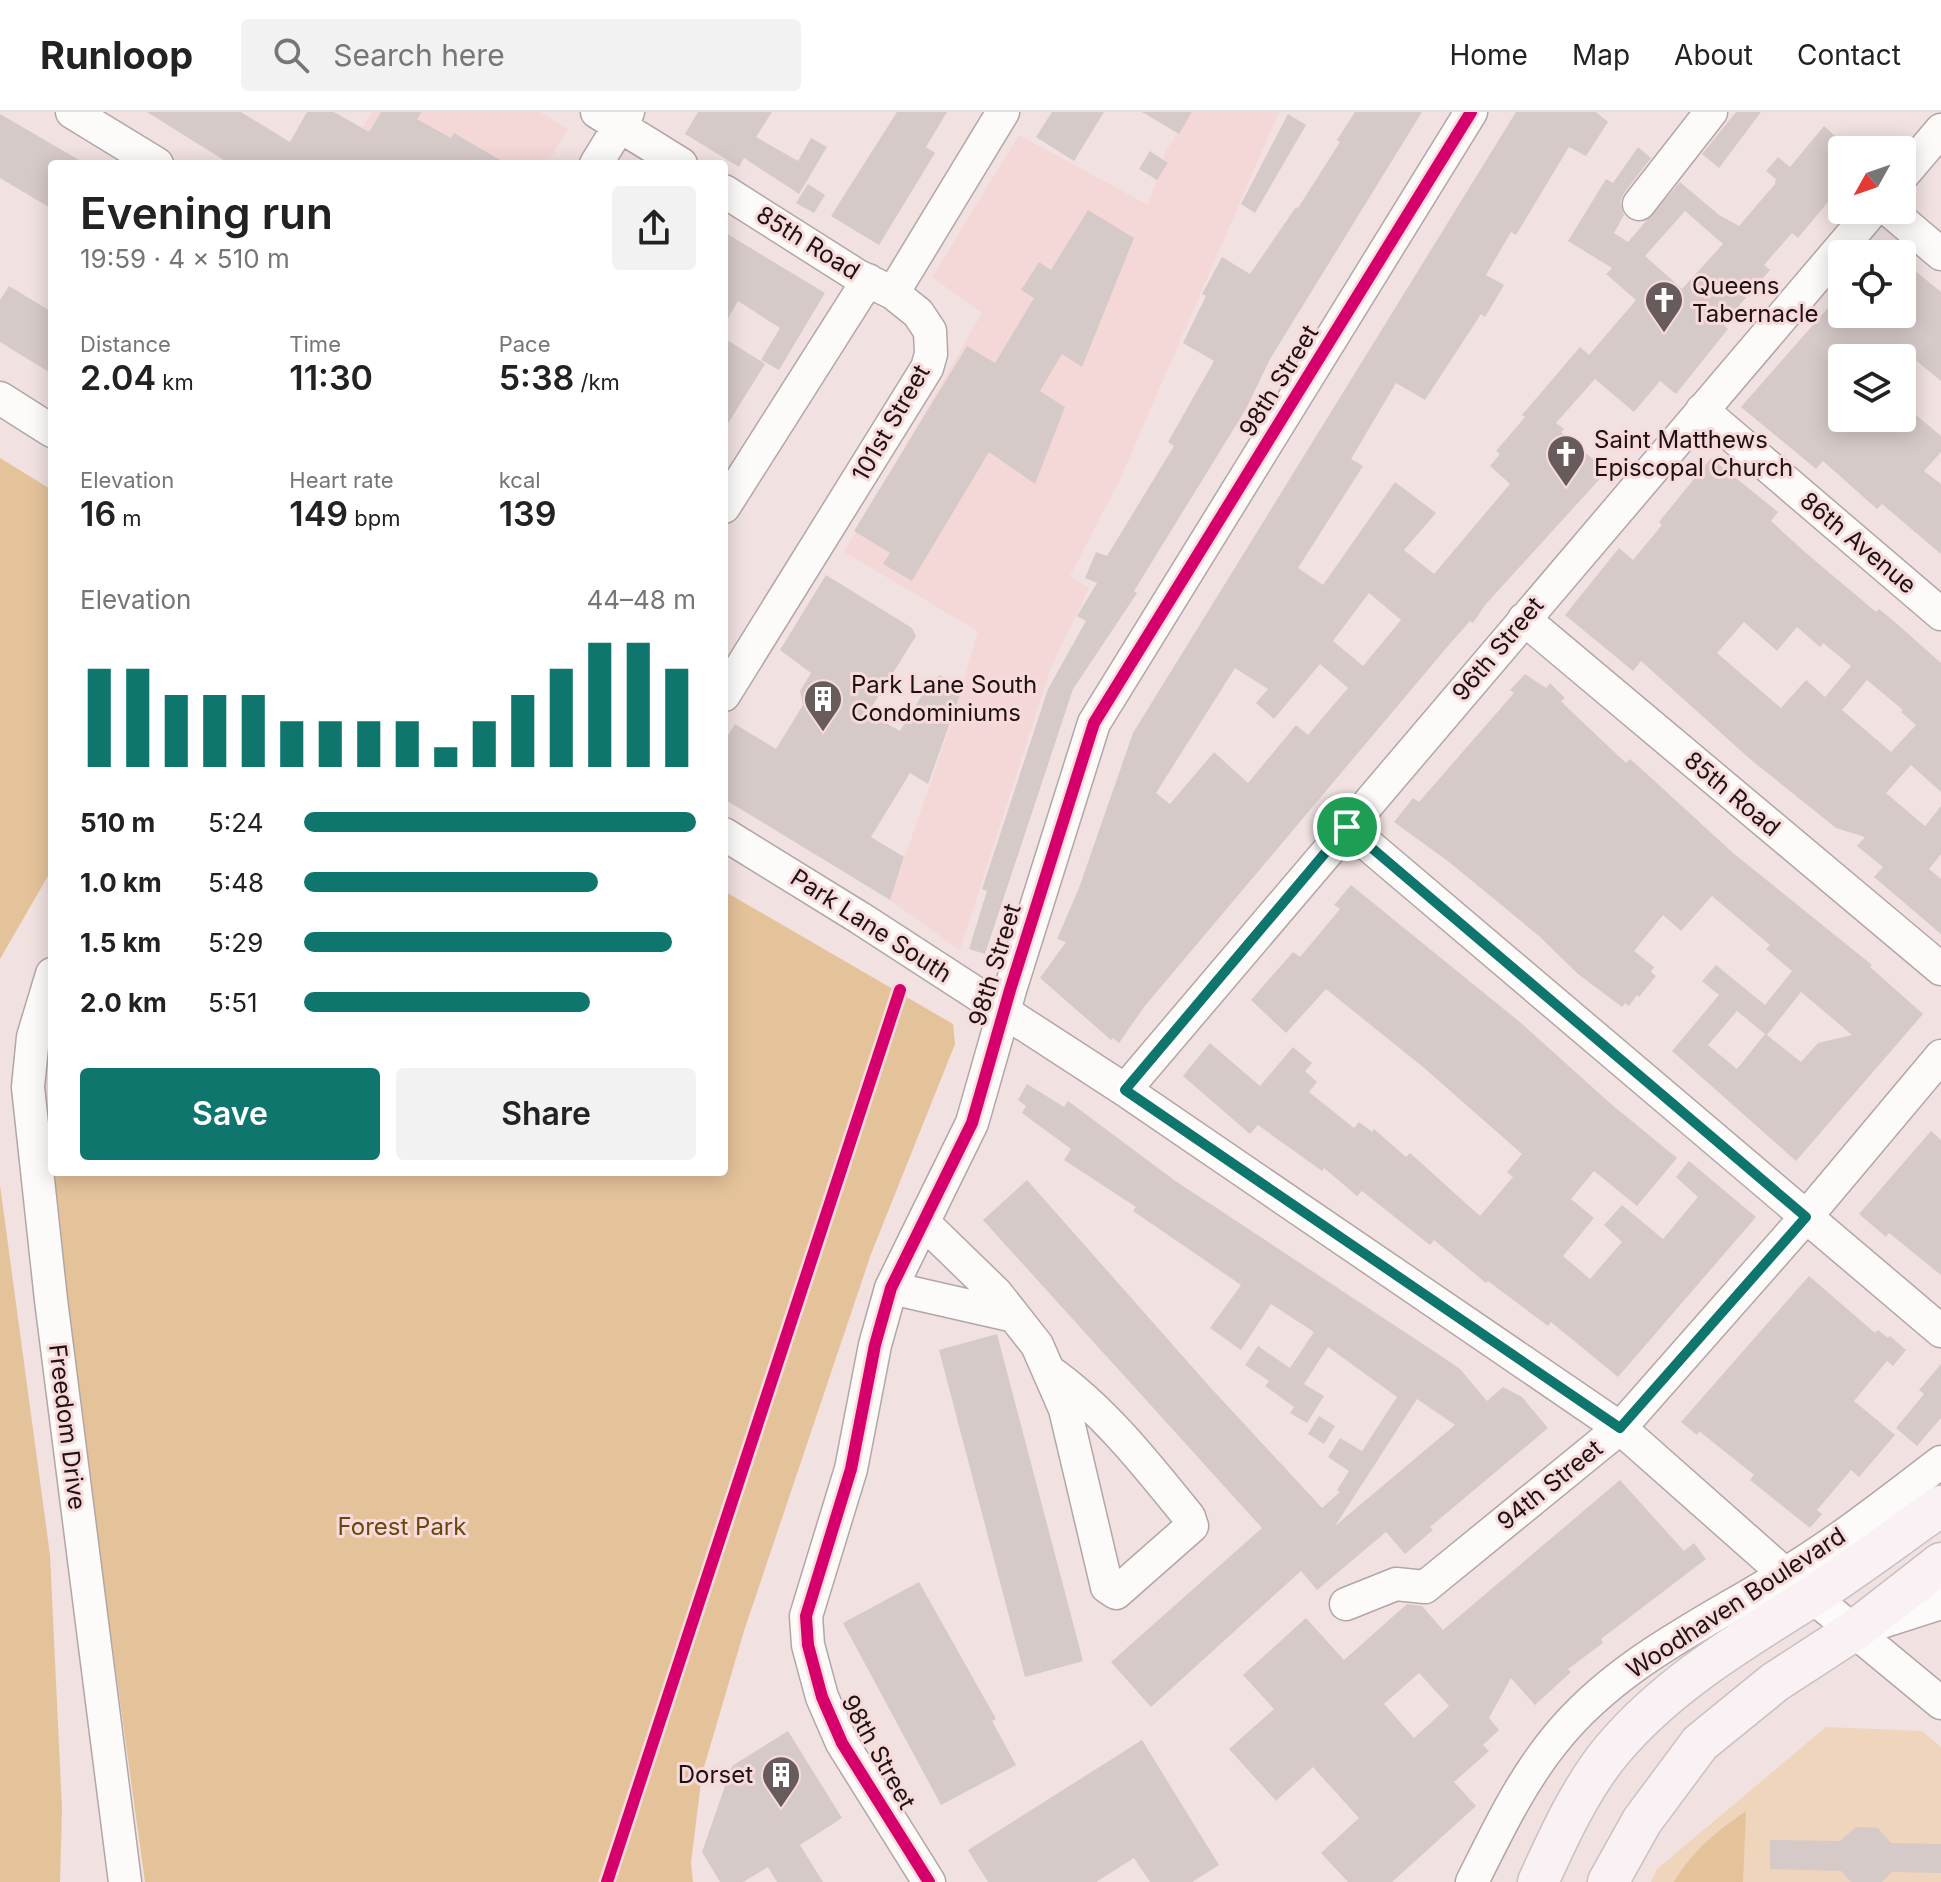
<!DOCTYPE html>
<html lang="en">
<head>
<meta charset="utf-8">
<style>
  body { margin:0; font-family:Inter,sans-serif; background:#f2f2f2; color:#222; height:100vh; display:flex; flex-direction:column; font-size:30px; white-space:nowrap }
  * { box-sizing:border-box; margin:0 }
  p { font-size:26px; color:#767676 }
  .icon { flex:none; width:44px; height:44px; fill:none; stroke:currentColor; stroke-width:2; stroke-linecap:round; stroke-linejoin:round }
  .map { position:relative; flex:1; overflow:hidden }
  .sheet { position:absolute; left:48px; top:48px; width:680px; height:1016px; display:flex; flex-direction:column; background:#fff; border-radius:8px; box-shadow:0 4px 20px #0003 }
  .sheet>* { flex:none }
  .needle { width:52px; rotate:230deg }
  .tools { position:absolute; left:1828px; top:24px; display:grid; gap:16px }
  .tools a { display:grid; place-items:center; width:88px; height:88px; border-radius:8px; background:#fff; box-shadow:0 4px 20px #0003; font-size:40px }
  .pin { position:absolute; display:grid; place-items:center; width:68px; height:68px; color:#fff; margin:-34px; border:4px solid #fff; border-radius:50%; box-shadow:0 2px 8px #0007 }
  .round { display:grid; place-items:center; flex:none; width:84px; height:84px; border-radius:8px; background:#f2f2f2 }
  .headline { display:flex; align-items:center; justify-content:space-between; height:136px; padding:0 32px }
  h1 { font-size:44px; font-weight:600; line-height:60px }
  .figures { display:grid; grid-template-columns:repeat(3,1fr); gap:12px; height:136px; padding:8px 32px }
  .figures div { display:grid; align-content:center }
  .figures b { font-size:34px; font-weight:600 }
  .figures small { font-size:22px; font-weight:400 }
  .figures p { font-size:22px }
  .chart { height:224px; padding:16px 32px }
  .chart p { display:flex; justify-content:space-between }
  .chart svg { width:100%; height:144px; margin-top:8px; stroke:#0f766e; stroke-width:6 }
  .primary-button { display:flex; gap:16px; margin-top:auto; padding:16px 32px }
  .primary-button a { flex:1; height:92px; border-radius:8px; background:#0f766e; color:#fff; font-size:32px; font-weight:600; line-height:92px; text-align:center }
  .primary-button a+a { background:#f2f2f2; color:#222 }
  ul { padding:0 32px; list-style:none; font-size:26px }
  li { display:grid; grid-template-columns:128px 96px 1fr; align-items:center; height:60px }
  li i { height:20px; border-radius:10px; background:#0f766e }
  header { display:flex; align-items:center; gap:48px; box-sizing:border-box; height:112px; padding:0 40px; background:#fff; border-bottom:2px solid #e0e0e0 }
  header strong { font-size:38px }
  nav { display:flex; gap:44px; margin-inline-start:auto; font-size:28px }
  .search { width:560px; height:72px; background:#f2f2f2; display:flex; align-items:center; gap:20px; box-sizing:border-box; padding:0 28px; border-radius:8px; color:#767676; font-size:30px }
  .map>svg:first-child { display:block }
  .built { fill:#f4d8d8 }
  .green { fill:#eed5bc }
  .forest { fill:#e4c39b }
  .building { fill:#d6cac8; fill-rule:evenodd }
  .lines { fill:none; stroke-linecap:round; stroke-linejoin:round }
  .minor-casing { stroke:#b3a6a7; stroke-width:35 }
  .major-casing { stroke:#c9c1c1; stroke-width:43 }
  .minor { stroke:#fdfafa; stroke-width:32 }
  .major { stroke:#f9f1f4; stroke-width:40 }
  .cycleway-casing { stroke:#f8dadb; stroke-width:17 }
  .cycleway { stroke:#d6006c; stroke-width:12 }
  .route-casing { stroke:#fff; stroke-width:16 }
  .route { stroke:#0f766e; stroke-width:10 }
  .labels { text-anchor:middle; stroke-width:6; stroke-linejoin:round; paint-order:stroke }
  .street-label { font-size:24px; fill:#1d1314; stroke:#f8dadb }
  .poi-label { font-size:24px; fill:#1d1314; stroke:#f8dadb; text-anchor:start }
  .park-label { font-size:24px; fill:#67480e; stroke:#f8dadb }
</style>
</head>
<body>
<header>
<strong>Runloop</strong>
<div class="search"><svg class="icon" aria-label="search" viewBox="0 0 24 24"><circle cx="10" cy="10" r="6"/><path d="M15 15l6 6"/></svg>Search here</div>
<nav><a>Home</a><a>Map</a><a>About</a><a>Contact</a></nav>
</header>
<div class="map">
<svg width="1941" height="1770" viewBox="0 0 1941 1770">
  <rect width="100%" height="100%" fill="#f1e1e1"/>
  <!-- built -->
  <path class="built" d="M372,0h168l28,17 -21,35h-208z
    M1190,0h89l-157,363 -52,101 19,12 -39,82 -90,280 -70,-50 62,-180 26,-89 -134,-79 138,-239 -50,-36 87,-142 129,70 18,-54z"/>
  <!-- green -->
  <path class="green" d="M1826,1615l96,4 19,16v135h-290l6,-13z"/>
  <!-- forest -->
  <path class="forest" d="M0,346l52,32v379l-52,90z
    M724,779l229,133 2,20 -84,210 -127,377 -42,143 -11,89 2,19h-548l-59,-426 -33,-284h671z
    M0,1073l50,370 12,254 -2,73h-60z
    M1746,1699l-3,71h-69c19,-32 43,-51 72,-71z"/>
  <!-- building -->
  <path class="building" d="M147,0h94l49,30 17,-30h27l35,20 12,-20h41l-5,7 34,19 3,-5 53,31h-277z
    M698,0h74l-16,25 42,24 13,-23 16,9 -28,47 -55,-36 -5,9 -54,-33z
    M897,0h50l-21,35 9,6 -56,92 -48,-29z
    M1052,0h52l-30,49 -38,-24z
    M1142,0h50l-13,22z
    M1355,0h67l-152,247 -24,50 -112,182 3,2 -64,96 -88,265 -16,-5 18,-58 -5,-2 66,-200 38,-68 -9,-5 20,-33 -12,-5 11,-26 11,4 67,-110 -6,-4 46,-81 -31,-18 23,-47 -4,-2 20,-37 28,17 46,-67 2,1 42,-66 -3,-2z
    M1516,0h80l12,10 -22,34 -17,-9 -53,88 -5,-3 -25,43 18,10 -19,32 -4,-3 -56,86 -29,-17 -45,76 12,7 -65,102 25,17 72,-103 41,31 -32,37 30,24 76,-90 -20,-18 10,-12 -4,-3 29,-34 -3,-2 58,-68 9,8 47,-55 -30,-26 6,-6 -44,-27 38,-62 7,4 25,-36 13,11 -27,35 -4,9 4,13 -10,18 14,9 52,-60 39,33 20,11 36,-42 1,-5 -10,-8 12,-14 12,10 34,-41 18,16v43l-44,53 -6,-5 -28,32 6,5 -47,54 5,5 -52,65 -16,-13 -26,31 -39,-33 -39,44 8,6 -3,3 46,39 -122,134 -12,18 -3,-2 -22,25 -304,361 -25,36 -6,-5 -2,2 -71,-62 26,-36 -9,-3 22,-51 54,-155zM1685,99l38,33 -41,45 -37,-33zM1369,481l32,27 -38,46 -30,-25zM1320,552l28,24 -40,47 -12,-10 -48,58 -34,-31 -44,52 -14,-11 79,-125 33,21 -12,14 18,16z
    M1736,0h25l-42,56 -17,-14z
    M0,2l86,50h-34v45l-52,-31z
    M1288,2l18,11 -51,88 -14,-9z
    M1150,39l18,12 -11,17 -18,-11z
    M808,72l17,11 -11,18 -18,-10z
    M1088,98l46,28 -52,129 -20,-13 -22,37 25,16 -30,77 -46,-32 -77,129 -29,-17 7,-11 -36,-22 113,-185 28,17 39,-65 -13,-8 18,-28 12,8z
    M724,120l101,61 -46,77 -18,-10 19,-32 -42,-27 -14,24z
    M1902,148l39,32v89l-28,-23h-71v60h23l16,14 12,-14h9l2,-13 37,31v16l-17,19 17,13v70l-59,-50 -5,5 -54,-48 -7,8 -75,-62 101,-115v22h60z
    M9,174l43,26v62l-52,-32v-42z
    M724,226l41,26 -41,66z
    M1711,346l67,54 -7,9 35,32 70,59 3,-3 17,14 45,40v129l-30,-27 -25,28 39,33 16,-20v48l-12,15 12,10v55l-67,-57 9,-10 -26,-21 8,-9 -29,-9 -86,-69 -109,-98 -8,10 -68,-56 54,-67 14,12 29,-35 -3,-3zM1744,510l33,29 20,-24 23,20 3,-4 28,23 -26,31 -19,-17 -25,28 -64,-55zM1867,568l36,30 -2,2 15,13 -25,27 -49,-42z
    M826,463l86,53 4,8 -48,77 32,18 28,-46 4,2 7,-12 23,14 -34,95 -18,-11 -39,64 33,20 -14,43 -166,-101v-57l11,-18 41,25 27,-44 -3,-14 11,-18 -31,-23z
    M1525,562l21,14 4,-5 15,15 -4,3 11,11 54,51 4,-4 17,15 86,79 139,112 -2,2 53,47 -127,147 -124,-110 47,-56 -17,-14 14,-16 49,40 27,-34 -26,-22 4,-4 -58,-49 -31,35 -18,-16 -29,36 20,16 -3,5 5,4 -17,21 -2,-2 -8,11 -4,-3 -3,4 -44,-33 -39,-38 -90,-74 -55,-40 19,-24 6,4 95,-109 -4,-3zM1801,880l51,43 -34,8 -17,19 -34,-27zM1737,899l28,23 -28,35 -29,-24z
    M1351,773l170,138 90,81 66,54 -40,48 -43,-35 -23,28 23,19 -31,38 27,23 32,-37 -18,-17 18,-20 41,34 35,-42 -22,-20 13,-16 67,56 -138,160 -67,-55 -3,4 -60,-45 -2,2 -52,-43 -4,5 -68,-54 -5,5 -33,-28 -2,3 -64,-46 -8,9 -67,-58 27,-33 50,43 33,-39 19,16 -7,8 12,11 -8,10 45,36 5,-6 13,10 2,-3 32,28 4,-4 70,63 33,-39 -6,-5 15,-18 -99,-87 -97,-78 -40,44 -35,-33 42,-48 7,5 40,-48 -6,-4z
    M1027,972l37,23 4,-6 106,79 267,176 19,13 27,32 16,-14 19,10 26,31 -118,99 3,3 -28,24 -19,-22 -69,58 -16,-19 -150,136 -40,-45 151,-134 -279,-308 44,-40 183,207 112,121 18,-16 -3,-2 12,-19 -21,-14 12,-19 22,13 35,-54 -69,-50 -24,37 20,12 -17,27 -17,-10 4,-6 -29,-21 4,-5 -24,-16 13,-19 32,22 24,-36 -43,-28 -30,46 -31,-22 31,-43 -108,-74 3,-4 -72,-47 7,-11 -49,-36 4,-7 -8,-6zM1417,1287l38,26 -120,101 33,-51z
    M1931,1019l10,9v135l-52,-42 -3,4 -27,-23z
    M1809,1164l66,57 3,-3 10,8 2,-2 16,14 -13,16 -6,-5 -33,40 41,34 -36,42 -8,-7 -34,40 5,4 -12,14 -60,-48 4,-5 -55,-44 -2,4 -16,-13z
    M997,1222l86,327 -58,16 -86,-327z
    M1941,1252v54l-24,28 -21,-18 28,-34 -5,-4z
    M1319,1304l16,10 -11,18 -16,-10z
    M1620,1368l64,71 10,-8 12,16 -105,80 2,4 -35,26 3,3 -36,33 -24,-27 -22,40 10,12 -16,15 6,6 -35,31 22,24 -84,76h-44l-27,-29 38,-35 -46,-51 -37,34 -47,-52 45,-40 -31,-34 63,-57 38,42 63,-56 15,2 21,24zM1419,1561l30,33 -35,32 -30,-34z
    M919,1470l77,137 -4,2 24,44 -75,40 -98,-182z
    M788,1619l54,87 -42,27 23,37h-46l-9,-15 -25,15h-23l-18,-30 30,-86z
    M1142,1628l77,125 -27,17h-42l-16,-24 -38,24h-108l-20,-32z
    M1856,1715l22,1 13,15 50,1v29l-49,-1 -10,10h-31l-10,-11 -71,-2v-29l70,1z"/>
  <g class="lines">
    <defs>
      <path id="minor" d="M72,0l85,52
        M597,0l84,52
        M596,52l32,-52
        M1902,64l39,-46
        M724,79l134,85 35,17 25,20 12,18 1,23 -4,14 -203,327
        M1639,92l72,-92
        M1889,98l52,44
        M893,181l110,-181
        M0,286l52,33
        M1702,298l239,204
        M724,395l144,-227
        M1524,507l417,350
        M1347,715l594,504
        M724,722l136,84 265,172 495,338 165,146 156,129
        M52,862l-19,63 -5,50 23,213 74,582
        M1125,978l748,-880
        M925,1112l71,69 41,52 28,64 42,178 9,6 76,-67 -3,-9c-42,-52 -85,-107 -140,-146
        M891,1176l123,28
        M1346,1492l50,-20 29,3 195,-159 186,-211 135,-161
        M1866,1515l75,-24
        M929,1770l-87,-139 -20,-46 -14,-52 -2,-29 45,-147 24,-124 16,-57 81,-165 38,-133 84,-267 377,-611
        M1472,1770c24,-48 48,-99 82,-141 62,-78 152,-118 234,-169 54,-33 103,-72 153,-110"/>
      <path id="major" d="M1538,1770c20,-44 43,-95 75,-133 55,-65 127,-107 198,-152 44,-28 87,-61 130,-91
        M1608,1770l34,-61 58,-78 75,-61 80,-52 86,-67"/>
    </defs>
    <!-- minor casing -->
    <use href="#minor" class="minor-casing"/>
    <!-- major casing -->
    <use href="#major" class="major-casing"/>
    <!-- minor -->
    <use href="#minor" class="minor"/>
    <!-- major -->
    <use href="#major" class="major"/>
    <defs>
      <path id="cycleway" d="M607,1770l293,-892
        M929,1770l-87,-139 -20,-46 -14,-52 -2,-29 45,-147 24,-124 16,-57 81,-165 38,-133 84,-267 377,-611"/>
    </defs>
    <!-- cycleway casing -->
    <use href="#cycleway" class="cycleway-casing"/>
    <!-- cycleway -->
    <use href="#cycleway" class="cycleway"/>
  </g>
  <g class="lines">
    <defs>
      <path id="route" d="M1347,715l459,390 -186,211 -495,-338z"/>
    </defs>
    <!-- route casing -->
    <use href="#route" class="route-casing"/>
    <!-- route -->
    <use href="#route" class="route"/>
  </g>
  <!-- icons -->
  <defs>
    <symbol id="church-pin" viewBox="-11 -11 22 30"><path d="M0 17L-7.5 6A9.5 9.5 0 1 1 7.5 6Z" fill="#675b5c" stroke="#f8dadb"/><path d="M-1.2-6h2.4v3.5h3.3v2.4h-3.3V6h-2.4V-.1h-3.3v-2.4h3.3Z" fill="#fff"/></symbol>
    <symbol id="building-pin" viewBox="-11 -11 22 30"><path d="M0 17L-7.5 6A9.5 9.5 0 1 1 7.5 6Z" fill="#675b5c" stroke="#f8dadb"/><path d="M-4-6H4V6H1V3H-1V6H-4ZM-2.5-4.3h1.7v1.8h-1.7ZM.8-4.3h1.7v1.8H.8ZM-2.5-1h1.7V.8h-1.7ZM.8-1h1.7V.8H.8Z" fill="#fff"/></symbol>
  </defs>
  <g fill-rule="evenodd">
    <use href="#church-pin" x="1642" y="166" width="44" height="60"/>
    <use href="#church-pin" x="1544" y="320" width="44" height="60"/>
    <use href="#building-pin" x="801" y="565" width="44" height="60"/>
    <use href="#building-pin" x="759" y="1641" width="44" height="60"/>
  </g>
  <g class="labels">
    <!-- street labels -->
    <g class="street-label">
      <text transform="translate(808 131) rotate(32)" y="8">85th Road</text>
      <text transform="translate(1279 269) rotate(-58)" y="8">98th Street</text>
      <text transform="translate(891 311) rotate(-60)" y="8">101st Street</text>
      <text transform="translate(1858 431) rotate(40)" y="8">86th Avenue</text>
      <text transform="translate(1498 537) rotate(-50)" y="8">96th Street</text>
      <text transform="translate(1732 682) rotate(40)" y="8">85th Road</text>
      <text transform="translate(871 814) rotate(33)" y="8">Park Lane South</text>
      <text transform="translate(995 853) rotate(-73)" y="8">98th Street</text>
      <text transform="translate(67 1315) rotate(83)" y="8">Freedom Drive</text>
      <text transform="translate(1550 1373) rotate(-39)" y="8">94th Street</text>
      <text transform="translate(1736 1491) rotate(-33)" y="8">Woodhaven Boulevard</text>
      <text transform="translate(878 1640) rotate(61)" y="8">98th Street</text>
    </g>
    <!-- poi labels -->
    <g class="poi-label">
      <text x="1692" y="182">Queens<tspan x="1692" dy="28">Tabernacle</tspan></text>
      <text x="1594" y="336">Saint Matthews<tspan x="1594" dy="28">Episcopal Church</tspan></text>
      <text x="851" y="581">Park Lane South<tspan x="851" dy="28">Condominiums</tspan></text>
      <text x="753" y="1671" text-anchor="end">Dorset</text>
    </g>
    <!-- park labels -->
    <g class="park-label">
      <text x="402" y="1423">Forest Park</text>
    </g>
  </g>
</svg>
<div class="tools">
<a><svg class="needle" viewBox="-14 -14 28 28"><path d="M0-13l5 13h-10z" fill="#e53935"/><path d="M0 13l5-13h-10z" fill="#767676"/></svg></a>
<a><svg class="icon" aria-label="locate" viewBox="0 0 24 24"><circle cx="12" cy="12" r="6"/><path d="M12 2v4M12 18v4M2 12h4M18 12h4"/></svg></a>
<a><svg class="icon" aria-label="layers" viewBox="0 0 24 24"><path d="M12 4l9 5-9 5-9-5zM3 14l9 5 9-5"/></svg></a>
</div>
<div class="pin" style="left:1347px;top:715px;background:#1e9e55"><svg class="icon" aria-label="arrive" viewBox="0 0 24 24"><path d="M6 21V4h12l-3 4 3 4H6"/></svg></div>
<section class="sheet">
<div class="headline"><div><h1>Evening run</h1><p>19:59 · 4 × 510 m</p></div><a class="round"><svg class="icon" aria-label="share" viewBox="0 0 24 24"><path d="M12 15V3M7 8l5-5 5 5M5 13v7h14v-7"/></svg></a></div>
<div class="figures">
<div><p>Distance</p><b>2.04<small> km</small></b></div>
<div><p>Time</p><b>11:30</b></div>
<div><p>Pace</p><b>5:38<small> /km</small></b></div>
</div>
<div class="figures">
<div><p>Elevation</p><b>16<small> m</small></b></div>
<div><p>Heart rate</p><b>149<small> bpm</small></b></div>
<div><p>kcal</p><b>139</b></div>
</div>
<div class="chart"><p><span>Elevation</span>44–48 m</p>
<svg viewBox="0 0 160 44" preserveAspectRatio="none"><path d="M5 44V14M15 44V14M25 44V22M35 44V22M45 44V22M55 44V30M65 44V30M75 44V30M85 44V30M95 44V38M105 44V30M115 44V22M125 44V14M135 44V6M145 44V6M155 44V14"/></svg>
</div>
<ul>
<li><b>510 m</b>5:24<i style="width:100%"></i></li>
<li><b>1.0 km</b>5:48<i style="width:75%"></i></li>
<li><b>1.5 km</b>5:29<i style="width:94%"></i></li>
<li><b>2.0 km</b>5:51<i style="width:73%"></i></li>
</ul>
<div class="primary-button"><a>Save</a><a>Share</a></div>
</section>
</div>
</body>
</html>
